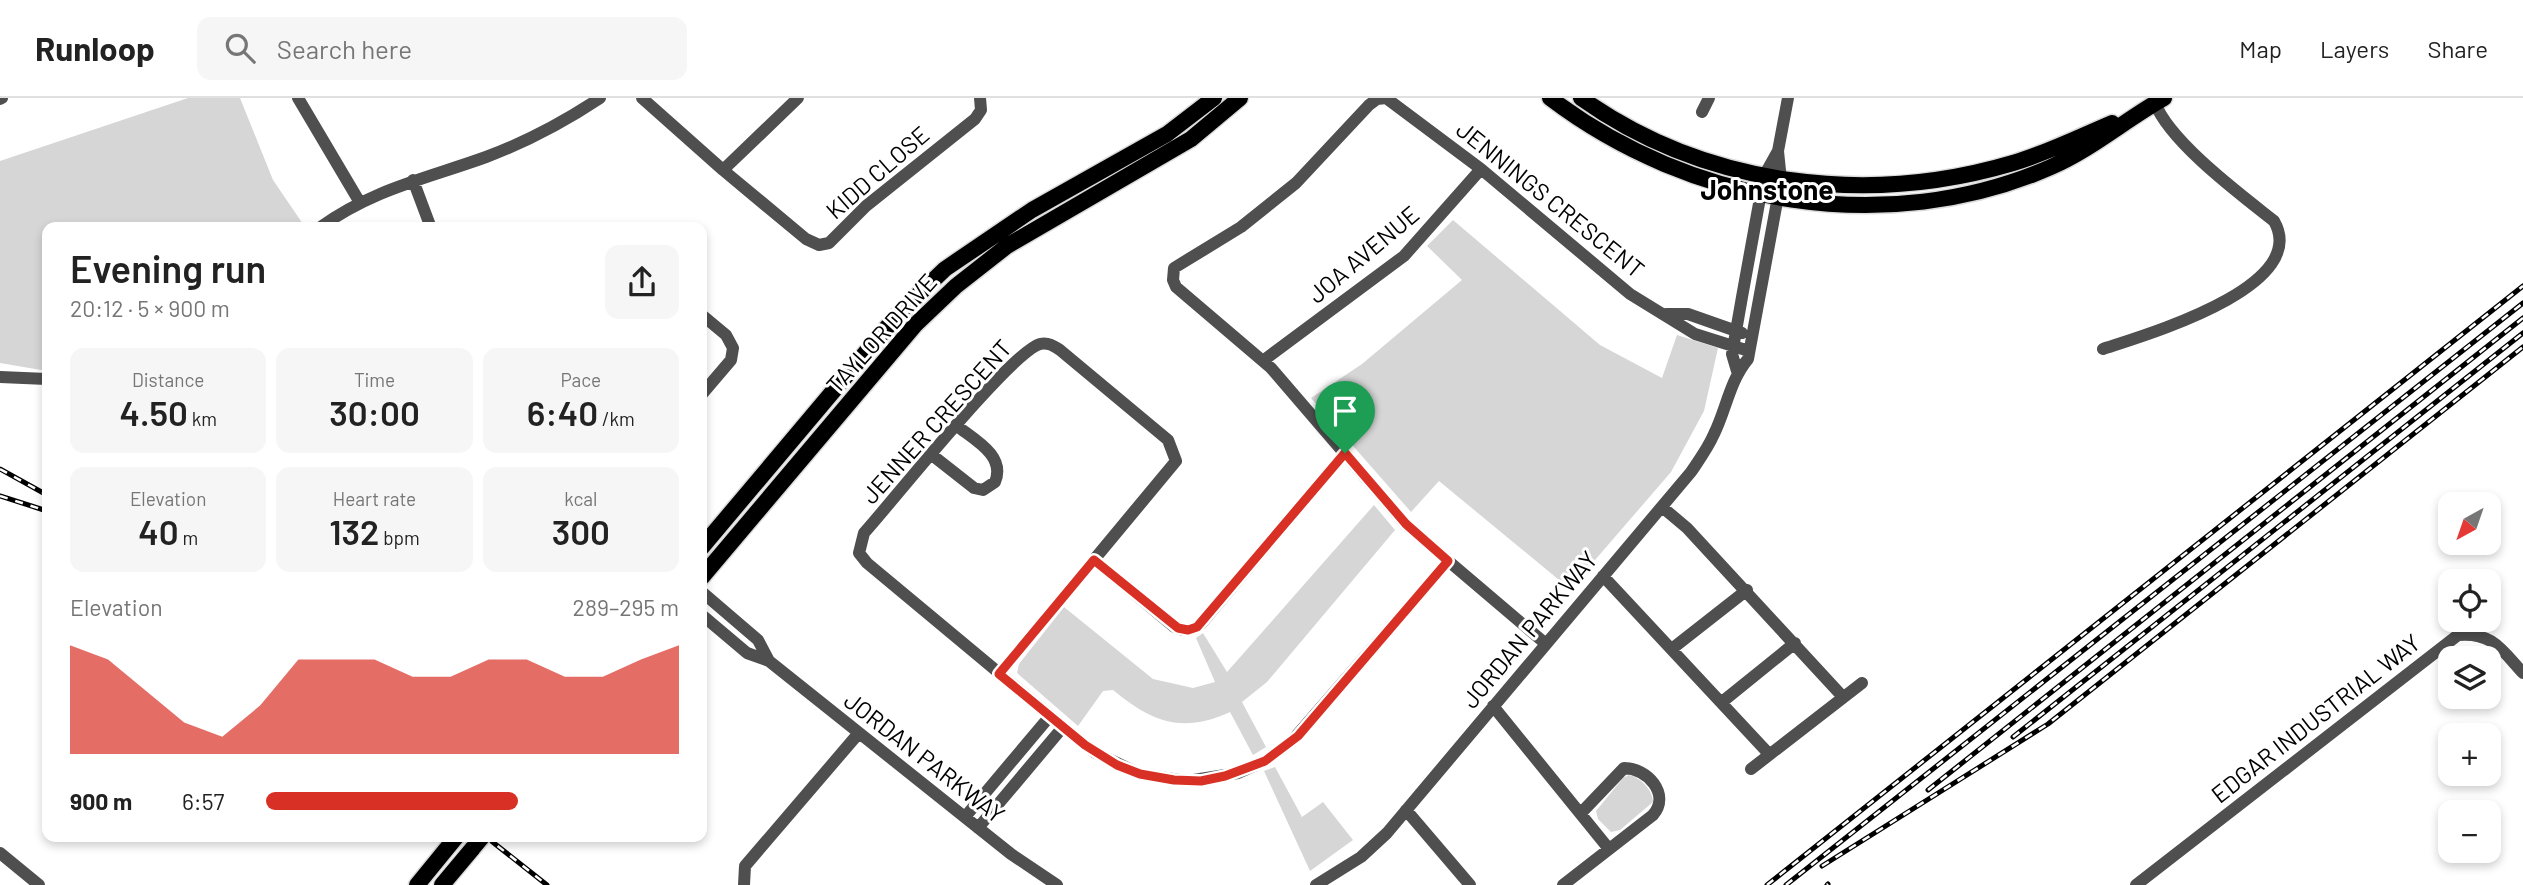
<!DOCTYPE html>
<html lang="en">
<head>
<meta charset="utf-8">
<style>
  body { margin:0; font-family:Barlow,sans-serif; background:#f6f6f6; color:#222; height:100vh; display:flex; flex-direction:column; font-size:26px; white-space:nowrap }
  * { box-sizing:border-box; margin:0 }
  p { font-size:23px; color:#767676 }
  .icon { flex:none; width:38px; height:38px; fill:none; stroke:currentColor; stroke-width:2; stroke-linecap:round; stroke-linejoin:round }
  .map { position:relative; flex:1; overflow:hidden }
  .drawer { position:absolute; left:42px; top:124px; width:665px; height:620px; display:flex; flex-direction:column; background:#fff; border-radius:14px; box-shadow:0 4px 10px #0003 }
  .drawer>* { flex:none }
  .needle { width:46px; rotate:220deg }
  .controls { position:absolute; left:2438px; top:394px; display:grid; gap:14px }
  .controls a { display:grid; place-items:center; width:63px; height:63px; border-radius:14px; background:#fff; box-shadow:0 4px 10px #0003; font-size:35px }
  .pin { position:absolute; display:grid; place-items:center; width:60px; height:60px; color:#fff; margin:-72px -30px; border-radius:50% 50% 50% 0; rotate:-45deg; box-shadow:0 0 7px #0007 }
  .pin .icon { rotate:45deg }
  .round { display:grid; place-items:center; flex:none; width:74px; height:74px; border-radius:14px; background:#f6f6f6 }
  .overview { display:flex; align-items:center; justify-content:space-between; height:119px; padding:0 28px }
  h1 { font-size:38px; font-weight:600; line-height:52px }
  .stats { display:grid; grid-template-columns:repeat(3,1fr); gap:10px; height:119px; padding:7px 28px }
  .stats div { display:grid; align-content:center; border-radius:14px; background:#f6f6f6; text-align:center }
  .stats b { font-size:35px; font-weight:600 }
  .stats small { font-size:19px; font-weight:400 }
  .stats p { font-size:19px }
  .chart { height:196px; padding:14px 28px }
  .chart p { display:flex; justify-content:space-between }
  .chart svg { width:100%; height:126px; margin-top:7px; fill:#d93025; opacity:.7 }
  ul { padding:0 28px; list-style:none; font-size:23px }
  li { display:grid; grid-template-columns:112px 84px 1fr; align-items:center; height:52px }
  li i { height:18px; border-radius:9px; background:#d93025 }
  header { display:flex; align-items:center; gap:42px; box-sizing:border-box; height:98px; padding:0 35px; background:#fff; border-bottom:2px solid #e0e0e0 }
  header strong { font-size:33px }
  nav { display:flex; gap:38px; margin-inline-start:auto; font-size:24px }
  .search { width:490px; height:63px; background:#f6f6f6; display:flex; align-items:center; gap:18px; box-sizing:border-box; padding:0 24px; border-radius:14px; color:#767676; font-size:26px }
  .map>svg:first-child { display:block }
  .green { fill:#d6d6d6 }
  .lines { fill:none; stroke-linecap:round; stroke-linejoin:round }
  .major-casing { stroke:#dbdbdb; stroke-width:19 }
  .minor { stroke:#4f4f4f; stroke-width:12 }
  .major { stroke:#000; stroke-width:16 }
  .rail-casing { stroke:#000; stroke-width:5 }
  .rail { stroke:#fff; stroke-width:2.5; stroke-dasharray:8; stroke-linecap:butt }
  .major-bridge-casing { stroke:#dbdbdb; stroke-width:19; stroke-linecap:butt }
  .major-bridge { stroke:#000; stroke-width:16 }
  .route-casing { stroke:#fff; stroke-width:14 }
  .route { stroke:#d93025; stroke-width:9 }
  .labels { text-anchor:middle; stroke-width:6; stroke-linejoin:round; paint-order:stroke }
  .street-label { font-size:24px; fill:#000; stroke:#fff }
  .quarter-label { font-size:28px; font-weight:bold; fill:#000; stroke:#fff }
</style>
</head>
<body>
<header>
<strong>Runloop</strong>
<div class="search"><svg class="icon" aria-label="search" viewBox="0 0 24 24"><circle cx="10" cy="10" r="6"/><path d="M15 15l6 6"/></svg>Search here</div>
<nav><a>Map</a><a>Layers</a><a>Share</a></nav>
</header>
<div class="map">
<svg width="2523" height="787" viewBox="0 0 2523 787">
  <rect width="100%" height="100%" fill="#fff"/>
  <!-- green -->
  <path class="green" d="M188,0h52l33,82 30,44 -5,4h-251v143l-47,-8v-202z
    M1453,122l147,125 62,33 15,-43 41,13 -14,63 -33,61 -101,117 -131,-108 -28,31 -100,-114 51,-34 100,-84 -35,-34z
    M1374,407l21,25 -128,152 -25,20 24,45 -13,8 -23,-43c-48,22 -78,10 -117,-22l-10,1 -25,35 -61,-53 2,-9 45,-57 89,72 40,9 22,-6 -19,-44 7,-5 24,39z
    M1275,669l27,50 21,-15 30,38 -43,31 -46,-100z
    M1629,677c11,2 24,15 24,27l-33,28 -9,2 -13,-13 -2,-8 27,-33z"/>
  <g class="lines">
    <defs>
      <path id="major" d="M1550,0c141,107 337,141 501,69 41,-18 74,-47 113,-69
        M1581,0c125,89 287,108 432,65 34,-10 66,-26 99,-40
        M702,449l197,-234 46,-44 87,-59 135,-76 47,-36
        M702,479l213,-252 41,-39 51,-40 184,-107 49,-41
        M417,787l40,-49
        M442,787l31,-37"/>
    </defs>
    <!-- major casing -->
    <use href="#major" class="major-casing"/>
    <!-- minor -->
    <path class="minor" d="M298,0l61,103
      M642,0l81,72
      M798,0l-75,72 83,69 13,6 10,-2 37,-37 109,-87 6,-9 -1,-12
      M0,1l2,-1
      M1702,14l7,-14
      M413,82l18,48
      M319,130c54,-39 106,-49 167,-71 40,-15 78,-35 114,-59
      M1666,216h22l54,19
      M702,217l24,20 7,13 -2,12 -29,34
      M2103,251c42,-14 209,-62 171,-128 -34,-27 -104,-79 -119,-118
      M1264,262l140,-104 77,-87
      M1737,273l-5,-17 10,-57 22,-121 14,-25
      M0,279l47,2
      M932,357l42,33 9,2 12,-8c11,-26 -20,-42 -38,-56
      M1662,409l25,21 156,169
      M1094,462l79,66c10,6 19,5 28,-2l144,-171
      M1603,478l166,178
      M702,494l56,48 11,21
      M702,517l45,38 22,8 242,193 46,31
      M1546,546l-140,-119 -135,-157 -95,-81 -3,-7 1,-12 67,-41 55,-44 73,-78 8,-6 9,-1 95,71 149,125 65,40 54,17
      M1673,550l74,-58
      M999,576l177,-213 -8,-21 -108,-90c-6,-4 -12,-8 -20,-6 -30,9 -147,157 -176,189l-5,20 8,10 227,189 46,22 47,7 51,-8 27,-12 26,-19 157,-181
      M1722,604l73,-59
      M1493,608l116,143
      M1751,671l111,-86
      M1406,712l64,75
      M965,719l85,-101
      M978,730l85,-101
      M0,755l39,32
      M744,787l1,-19 113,-132
      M1316,787l45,-28 26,-24 304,-361c8,-12 17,-24 23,-38 12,-24 16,-54 34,-75l33,-179 -3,-29 10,-53
      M1563,787l90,-70c18,-21 -6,-47 -29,-47l-43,45
      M2136,787l322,-250c34,-3 43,14 65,38"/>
    <!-- major -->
    <use href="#major" class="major"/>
    <defs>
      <path id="rail" d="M0,371l47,26
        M0,398l47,15
        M2013,639l510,-404
        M1928,692l595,-472
        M485,738l62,49
        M1822,768l226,-142 475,-377
        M1767,787l756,-599
        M1786,787l737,-582
        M1827,787l1,-1"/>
    </defs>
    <!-- rail casing -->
    <use href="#rail" class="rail-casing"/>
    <!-- rail -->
    <use href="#rail" class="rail"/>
    <defs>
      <path id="major-bridge" d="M473,750l10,-12"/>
    </defs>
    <!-- major-bridge casing -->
    <use href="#major-bridge" class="major-bridge-casing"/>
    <!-- major-bridge -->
    <use href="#major-bridge" class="major-bridge"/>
  </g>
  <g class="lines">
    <defs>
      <path id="route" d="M1345,355l61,71 42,37 -150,175 -33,25 -40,15 -24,5 -27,-1 -34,-6 -23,-9 -32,-20 -86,-71 95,-114 84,68 10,2 9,-3z"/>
    </defs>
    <!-- route casing -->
    <use href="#route" class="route-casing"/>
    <!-- route -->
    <use href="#route" class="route"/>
  </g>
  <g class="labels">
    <!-- street labels -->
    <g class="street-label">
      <text transform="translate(878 75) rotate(-41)" y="8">KIDD CLOSE</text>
      <text transform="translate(1550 102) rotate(39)" y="8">JENNINGS CRESCENT</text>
      <text transform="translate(1364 157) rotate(-40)" y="8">JOA AVENUE</text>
      <text transform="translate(882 236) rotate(-48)" y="8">TAYLOR DRIVE</text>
      <text transform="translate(937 324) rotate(-48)" y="8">JENNER CRESCENT</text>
      <text transform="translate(1530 532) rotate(-50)" y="8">JORDAN PARKWAY</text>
      <text transform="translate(2316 621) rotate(-38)" y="8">EDGAR INDUSTRIAL WAY</text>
      <text transform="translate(924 660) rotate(38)" y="8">JORDAN PARKWAY</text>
    </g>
    <!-- quarter labels -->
    <g class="quarter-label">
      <text x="1767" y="102">Johnstone</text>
    </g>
  </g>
</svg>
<div class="controls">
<a><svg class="needle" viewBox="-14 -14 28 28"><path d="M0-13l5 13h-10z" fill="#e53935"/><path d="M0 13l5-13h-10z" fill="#767676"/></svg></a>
<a><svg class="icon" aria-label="locate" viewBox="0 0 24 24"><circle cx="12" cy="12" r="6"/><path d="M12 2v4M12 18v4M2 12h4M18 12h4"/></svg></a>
<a><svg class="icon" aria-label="layers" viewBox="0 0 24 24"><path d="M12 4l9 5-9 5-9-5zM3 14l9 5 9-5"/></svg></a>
<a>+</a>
<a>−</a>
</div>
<div class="pin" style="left:1345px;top:355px;background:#1e9e55"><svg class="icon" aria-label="arrive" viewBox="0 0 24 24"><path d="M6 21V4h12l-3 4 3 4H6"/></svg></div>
<section class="drawer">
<div class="overview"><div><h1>Evening run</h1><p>20:12 · 5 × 900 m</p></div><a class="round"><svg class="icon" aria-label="share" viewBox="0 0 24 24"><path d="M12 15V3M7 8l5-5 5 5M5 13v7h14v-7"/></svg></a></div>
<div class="stats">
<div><p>Distance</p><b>4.50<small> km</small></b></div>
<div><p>Time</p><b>30:00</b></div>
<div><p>Pace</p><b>6:40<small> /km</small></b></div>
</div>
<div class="stats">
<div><p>Elevation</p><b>40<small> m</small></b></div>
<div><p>Heart rate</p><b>132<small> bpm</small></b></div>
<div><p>kcal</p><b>300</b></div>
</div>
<div class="chart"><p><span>Elevation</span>289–295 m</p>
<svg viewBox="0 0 160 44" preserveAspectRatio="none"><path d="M0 44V6L10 11L20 22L30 33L40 38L50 27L60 11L70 11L80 11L90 17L100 17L110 11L120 11L130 17L140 17L150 11L160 6V44z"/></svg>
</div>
<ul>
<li><b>900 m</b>6:57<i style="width:61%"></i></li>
</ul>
</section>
</div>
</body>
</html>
